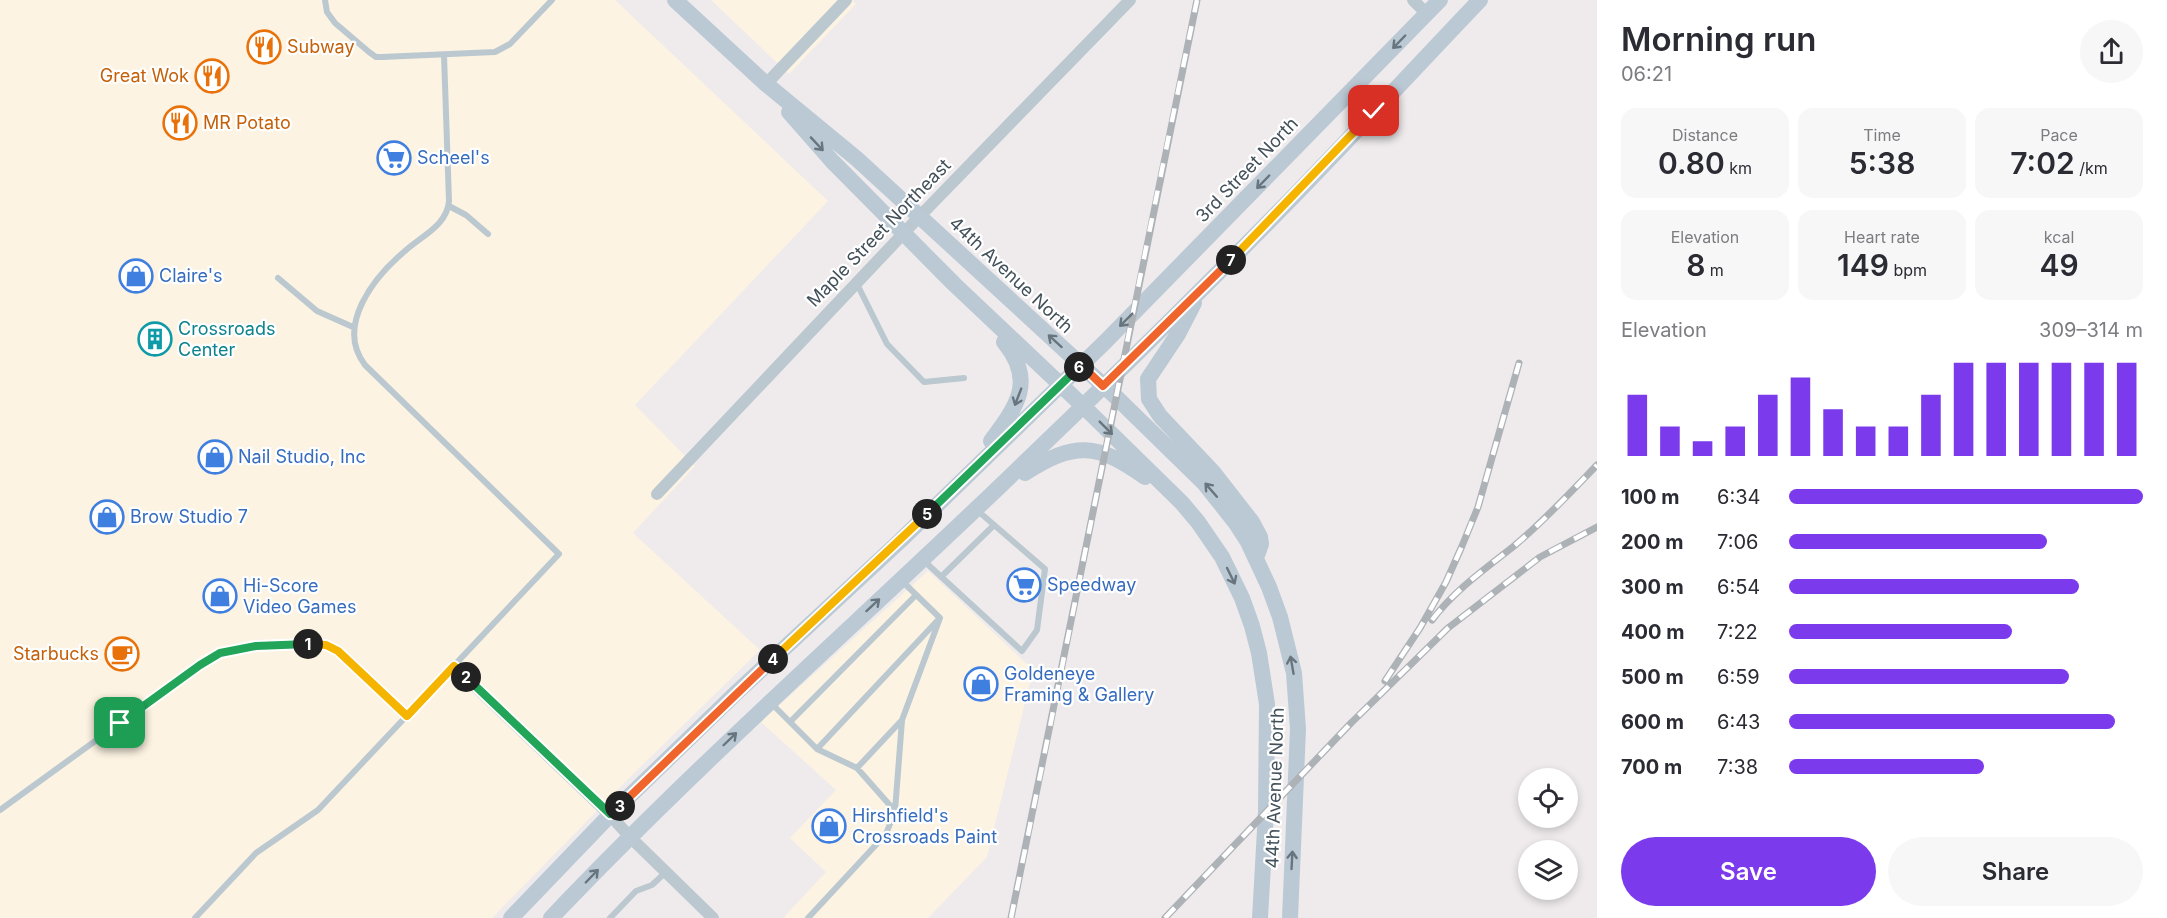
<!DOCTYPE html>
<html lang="en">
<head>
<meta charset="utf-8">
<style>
  body { margin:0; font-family:Inter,sans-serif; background:#f7f7f7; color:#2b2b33; height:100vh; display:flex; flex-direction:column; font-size:22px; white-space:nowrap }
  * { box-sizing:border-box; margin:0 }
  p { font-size:20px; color:#7c7c81 }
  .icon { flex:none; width:33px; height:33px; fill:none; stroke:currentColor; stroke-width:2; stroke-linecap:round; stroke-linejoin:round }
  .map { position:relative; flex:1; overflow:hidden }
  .sheet { display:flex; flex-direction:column; background:#fff; width:570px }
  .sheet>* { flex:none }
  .controls { position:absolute; left:1518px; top:768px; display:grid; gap:12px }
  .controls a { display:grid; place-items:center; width:60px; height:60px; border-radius:50%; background:#fff; box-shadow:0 3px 9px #0003; font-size:30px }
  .pin { position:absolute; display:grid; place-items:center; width:51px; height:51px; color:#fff; margin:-26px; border-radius:12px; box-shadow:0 3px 9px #0006 }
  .km { position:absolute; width:30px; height:30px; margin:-15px; border-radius:50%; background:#222; color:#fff; font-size:16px; line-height:30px; text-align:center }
  .round { display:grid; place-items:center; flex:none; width:63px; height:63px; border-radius:32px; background:#f7f7f7 }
  .head { display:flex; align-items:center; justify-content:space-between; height:102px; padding:0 24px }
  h1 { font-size:33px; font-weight:600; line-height:45px }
  .figures { display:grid; grid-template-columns:repeat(3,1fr); gap:9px; height:102px; padding:6px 24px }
  .figures div { display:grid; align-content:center; border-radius:15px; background:#f7f7f7; text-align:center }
  .figures b { font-size:30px; font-weight:600 }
  .figures small { font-size:16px; font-weight:400 }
  .figures p { font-size:16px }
  .chart { height:168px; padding:12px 24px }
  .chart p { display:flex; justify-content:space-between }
  .chart svg { width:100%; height:108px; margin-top:6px; stroke:#7c3aed; stroke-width:6 }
  .action { display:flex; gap:12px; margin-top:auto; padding:12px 24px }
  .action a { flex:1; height:69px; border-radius:36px; background:#7c3aed; color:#fff; font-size:24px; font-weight:600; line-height:69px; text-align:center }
  .action a+a { background:#f7f7f7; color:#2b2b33 }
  ul { padding:0 24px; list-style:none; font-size:20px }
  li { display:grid; grid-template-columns:96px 72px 1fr; align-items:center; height:45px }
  li i { height:15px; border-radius:8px; background:#7c3aed }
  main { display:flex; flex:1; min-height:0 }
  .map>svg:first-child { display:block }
  .commercial { fill:#fcf3e2 }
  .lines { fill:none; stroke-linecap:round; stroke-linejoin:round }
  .service { stroke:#bbc8cf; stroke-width:6 }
  .minor { stroke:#bbc8cf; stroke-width:12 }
  .secondary { stroke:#bbc9d4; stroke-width:16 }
  .rail-casing { stroke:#adb2b7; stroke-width:7 }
  .rail { stroke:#fff; stroke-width:4.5; stroke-dasharray:14; stroke-linecap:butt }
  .oneway { stroke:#67757f }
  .split-1-casing { stroke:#fff; stroke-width:12 }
  .split-2-casing { stroke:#fff; stroke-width:12 }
  .split-3-casing { stroke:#fff; stroke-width:12 }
  .split-4-casing { stroke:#fff; stroke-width:12 }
  .split-5-casing { stroke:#fff; stroke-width:12 }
  .split-6-casing { stroke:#fff; stroke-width:12 }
  .split-7-casing { stroke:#fff; stroke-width:12 }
  .split-8-casing { stroke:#fff; stroke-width:12 }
  .split-1 { stroke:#22a559; stroke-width:8 }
  .split-2 { stroke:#f5b400; stroke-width:8 }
  .split-3 { stroke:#22a559; stroke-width:8 }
  .split-4 { stroke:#f0652b; stroke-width:8 }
  .split-5 { stroke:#f5b400; stroke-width:8 }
  .split-6 { stroke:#22a559; stroke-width:8 }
  .split-7 { stroke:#f0652b; stroke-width:8 }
  .split-8 { stroke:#f5b400; stroke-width:8 }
  .labels { text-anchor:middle; stroke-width:4.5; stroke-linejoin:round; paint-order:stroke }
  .food-label { font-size:18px; fill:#c56008; stroke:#fff; text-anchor:start }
  .shop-label { font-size:18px; fill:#366cbe; stroke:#fff; text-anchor:start }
  .street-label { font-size:18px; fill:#43515a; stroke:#fff }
  .culture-label { font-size:18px; fill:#0d838f; stroke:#fff; text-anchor:start }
</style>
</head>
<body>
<main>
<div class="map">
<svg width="1597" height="918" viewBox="0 0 1597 918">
  <rect width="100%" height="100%" fill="#efebec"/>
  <!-- commercial -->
  <path class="commercial" d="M0,0h615l213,201 -193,204 60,61 -62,67 127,117 -134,131 -134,137h-492z
    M711,0h141l4,4 -67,70z
    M928,571l105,99 -46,187 -59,61h-143l-1,-1 42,-45 -36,-34 46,-48 -75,-68z"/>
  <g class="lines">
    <!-- service -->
    <path class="service" d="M325,0l2,12 8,11 34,29 7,5h6l113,-5 15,-8 42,-44
      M449,206l17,9 22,19
      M278,278l39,33 36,16
      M857,284l30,60 37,38 40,-4
      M923,560l99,91 15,-21 8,-61 -67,-58
      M941,577l53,-52
      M772,704l45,45 40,19 38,43
      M790,722l126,-127
      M817,749l121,-129
      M857,768l45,-48
      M0,810l200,-145c36,-24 76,-20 118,-21l13,3 76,69
      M195,918l61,-65 62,-43 241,-256 -194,-189c-30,-39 9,-88 40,-114 16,-15 42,-25 44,-50l-5,-146
      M610,918l26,-27 16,-6 14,-13
      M808,918l78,-84 9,-23 7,-91 38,-102 -38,-37"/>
    <!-- minor -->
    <path class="minor" d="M1413,0l14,14
      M766,84l80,-84
      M657,494l262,-277 211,-217
      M454,666l156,149 20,22 83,81"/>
    <!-- secondary -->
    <path class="secondary" d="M675,0l91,84 91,75 259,238 88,86 31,39 13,20 21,45 11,30 14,56 4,56 -8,189
      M789,112l43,49 122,123 129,122 99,97 16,19 24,35 20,41 10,28 7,27 8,51 -1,108 -6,106
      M1194,303l-16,31 -30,45 1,20 11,17 53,56 39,50 8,15 1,7 -5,14
      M991,441c26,-35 45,-60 13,-99
      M1025,473c50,-32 72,-30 120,4
      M511,918l99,-103 126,-122 165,-153 205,-199 334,-341
      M551,918c151,-159 316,-303 473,-455 92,-88 182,-177 271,-268 62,-64 123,-130 185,-195"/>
    <defs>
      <path id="rail" d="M1432,620c23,-30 53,-51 82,-74 30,-25 56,-53 83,-81
        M1385,681l35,-53 26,-46 16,-36 16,-39 41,-144
        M1011,918c63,-306 122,-612 186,-918
        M1165,918l186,-195 97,-95 92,-71 57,-30"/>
    </defs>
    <!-- rail casing -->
    <use href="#rail" class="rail-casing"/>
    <!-- rail -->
    <use href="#rail" class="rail"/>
  </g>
  <!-- one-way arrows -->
  <defs><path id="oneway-shaft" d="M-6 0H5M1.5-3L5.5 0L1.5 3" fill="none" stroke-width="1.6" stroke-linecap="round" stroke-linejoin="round" transform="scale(1.5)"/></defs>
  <g class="oneway">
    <use href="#oneway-shaft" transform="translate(1399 42) rotate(134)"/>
    <use href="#oneway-shaft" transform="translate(817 144) rotate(47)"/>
    <use href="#oneway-shaft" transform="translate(1263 182) rotate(134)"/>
    <use href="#oneway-shaft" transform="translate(1126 320) rotate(135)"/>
    <use href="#oneway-shaft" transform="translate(1055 341) rotate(-138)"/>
    <use href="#oneway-shaft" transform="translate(1018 397) rotate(111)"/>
    <use href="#oneway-shaft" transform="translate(1106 428) rotate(45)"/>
    <use href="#oneway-shaft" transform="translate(1211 490) rotate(-131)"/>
    <use href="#oneway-shaft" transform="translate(1231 576) rotate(64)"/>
    <use href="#oneway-shaft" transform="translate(873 605) rotate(-43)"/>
    <use href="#oneway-shaft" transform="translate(1292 665) rotate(-100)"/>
    <use href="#oneway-shaft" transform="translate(730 739) rotate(-44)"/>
    <use href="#oneway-shaft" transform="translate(1292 860) rotate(-87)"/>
    <use href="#oneway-shaft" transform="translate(592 876) rotate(-46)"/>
  </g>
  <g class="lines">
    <defs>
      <path id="split-1" d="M120,723l80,-58 20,-12 36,-7 52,-2"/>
      <path id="split-2" d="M308,644l18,1 12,6 69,65 47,-50 12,11"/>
      <path id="split-3" d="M466,677l144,137 10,-8"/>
      <path id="split-4" d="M620,806l153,-147"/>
      <path id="split-5" d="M773,659l154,-145"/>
      <path id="split-6" d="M927,514l152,-147"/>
      <path id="split-7" d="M1079,367l2,-2 22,21 128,-126"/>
      <path id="split-8" d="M1231,260l143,-149"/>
    </defs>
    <!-- split-1 casing -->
    <use href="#split-1" class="split-1-casing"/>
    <!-- split-2 casing -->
    <use href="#split-2" class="split-2-casing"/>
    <!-- split-3 casing -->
    <use href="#split-3" class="split-3-casing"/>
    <!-- split-4 casing -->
    <use href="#split-4" class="split-4-casing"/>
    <!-- split-5 casing -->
    <use href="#split-5" class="split-5-casing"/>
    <!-- split-6 casing -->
    <use href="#split-6" class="split-6-casing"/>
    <!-- split-7 casing -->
    <use href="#split-7" class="split-7-casing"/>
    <!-- split-8 casing -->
    <use href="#split-8" class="split-8-casing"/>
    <!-- split-1 -->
    <use href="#split-1" class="split-1"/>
    <!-- split-2 -->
    <use href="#split-2" class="split-2"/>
    <!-- split-3 -->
    <use href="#split-3" class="split-3"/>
    <!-- split-4 -->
    <use href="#split-4" class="split-4"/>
    <!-- split-5 -->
    <use href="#split-5" class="split-5"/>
    <!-- split-6 -->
    <use href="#split-6" class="split-6"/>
    <!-- split-7 -->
    <use href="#split-7" class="split-7"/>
    <!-- split-8 -->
    <use href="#split-8" class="split-8"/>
  </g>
  <!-- icons -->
  <defs>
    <symbol id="restaurant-ring" viewBox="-11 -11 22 22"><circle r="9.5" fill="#fff" stroke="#e8710a" stroke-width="1.5"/><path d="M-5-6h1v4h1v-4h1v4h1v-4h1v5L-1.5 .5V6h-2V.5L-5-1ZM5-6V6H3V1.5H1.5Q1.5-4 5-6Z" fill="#e8710a"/></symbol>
    <symbol id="supermarket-ring" viewBox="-11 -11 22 22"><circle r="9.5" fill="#fff" stroke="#3f7fe0" stroke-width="1.5"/><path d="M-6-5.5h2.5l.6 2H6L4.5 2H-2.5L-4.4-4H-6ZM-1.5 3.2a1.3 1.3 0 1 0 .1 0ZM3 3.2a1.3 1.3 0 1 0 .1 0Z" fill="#3f7fe0"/></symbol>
    <symbol id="shop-ring" viewBox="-11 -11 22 22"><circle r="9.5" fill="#fff" stroke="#3f7fe0" stroke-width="1.5"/><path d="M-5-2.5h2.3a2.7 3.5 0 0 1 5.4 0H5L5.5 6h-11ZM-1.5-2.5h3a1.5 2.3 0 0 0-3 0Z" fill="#3f7fe0"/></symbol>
    <symbol id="building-ring" viewBox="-11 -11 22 22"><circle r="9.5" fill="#fff" stroke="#0f9aa8" stroke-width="1.5"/><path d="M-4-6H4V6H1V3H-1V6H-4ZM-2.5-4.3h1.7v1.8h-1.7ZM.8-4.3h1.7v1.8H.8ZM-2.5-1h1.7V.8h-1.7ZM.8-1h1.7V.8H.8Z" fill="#0f9aa8"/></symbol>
    <symbol id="cafe-ring" viewBox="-11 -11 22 22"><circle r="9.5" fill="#fff" stroke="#e8710a" stroke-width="1.5"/><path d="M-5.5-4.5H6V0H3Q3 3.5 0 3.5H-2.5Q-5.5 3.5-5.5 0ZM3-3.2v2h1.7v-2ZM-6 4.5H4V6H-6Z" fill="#e8710a"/></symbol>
  </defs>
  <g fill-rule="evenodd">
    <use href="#restaurant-ring" x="245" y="28" width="38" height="38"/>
    <use href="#restaurant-ring" x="193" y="57" width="38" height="38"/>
    <use href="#restaurant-ring" x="161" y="104" width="38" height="38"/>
    <use href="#supermarket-ring" x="375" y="139" width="38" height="38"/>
    <use href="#shop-ring" x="117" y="257" width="38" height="38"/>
    <use href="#building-ring" x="136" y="320" width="38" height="38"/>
    <use href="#shop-ring" x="196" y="438" width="38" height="38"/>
    <use href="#shop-ring" x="88" y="498" width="38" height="38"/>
    <use href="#supermarket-ring" x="1005" y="566" width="38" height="38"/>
    <use href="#shop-ring" x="201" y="577" width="38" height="38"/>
    <use href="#cafe-ring" x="103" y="635" width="38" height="38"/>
    <use href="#shop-ring" x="962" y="665" width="38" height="38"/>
    <use href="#shop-ring" x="810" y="807" width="38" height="38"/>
  </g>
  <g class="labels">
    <!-- food labels -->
    <g class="food-label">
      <text x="287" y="53">Subway</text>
      <text x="189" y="82" text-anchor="end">Great Wok</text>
      <text x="203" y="129">MR Potato</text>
      <text x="99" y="660" text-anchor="end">Starbucks</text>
    </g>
    <!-- shop labels -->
    <g class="shop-label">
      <text x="417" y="164">Scheel's</text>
      <text x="159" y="282">Claire's</text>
      <text x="238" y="463">Nail Studio, Inc</text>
      <text x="130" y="523">Brow Studio 7</text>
      <text x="1047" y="591">Speedway</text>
      <text x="243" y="592">Hi-Score<tspan x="243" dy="21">Video Games</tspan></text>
      <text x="1004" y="680">Goldeneye<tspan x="1004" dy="21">Framing &amp; Gallery</tspan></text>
      <text x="852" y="822">Hirshfield's<tspan x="852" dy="21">Crossroads Paint</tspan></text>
    </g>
    <!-- street labels -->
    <g class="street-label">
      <text transform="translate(1247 170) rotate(-46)" y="6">3rd Street North</text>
      <text transform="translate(879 233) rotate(-46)" y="6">Maple Street Northeast</text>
      <text transform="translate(1011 275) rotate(43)" y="6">44th Avenue North</text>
      <text transform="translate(1275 788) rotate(-88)" y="6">44th Avenue North</text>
    </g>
    <!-- culture labels -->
    <g class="culture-label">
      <text x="178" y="335">Crossroads<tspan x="178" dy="21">Center</tspan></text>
    </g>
  </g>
</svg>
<div class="controls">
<a><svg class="icon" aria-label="locate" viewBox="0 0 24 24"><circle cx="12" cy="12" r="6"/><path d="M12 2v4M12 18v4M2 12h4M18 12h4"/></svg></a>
<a><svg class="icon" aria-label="layers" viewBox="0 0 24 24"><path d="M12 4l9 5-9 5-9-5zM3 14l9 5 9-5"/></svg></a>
</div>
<div class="pin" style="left:120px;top:723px;background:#1e9e55"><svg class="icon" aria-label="arrive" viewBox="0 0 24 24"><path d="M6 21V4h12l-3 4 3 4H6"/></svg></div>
<div class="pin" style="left:1374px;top:111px;background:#d93025"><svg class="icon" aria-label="check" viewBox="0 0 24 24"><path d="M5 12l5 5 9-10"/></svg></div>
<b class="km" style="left:308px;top:644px">1</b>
<b class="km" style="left:466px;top:677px">2</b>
<b class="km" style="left:620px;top:806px">3</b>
<b class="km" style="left:773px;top:659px">4</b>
<b class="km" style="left:927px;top:514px">5</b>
<b class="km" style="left:1079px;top:367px">6</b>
<b class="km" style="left:1231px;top:260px">7</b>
</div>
<section class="sheet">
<div class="head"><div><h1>Morning run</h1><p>06:21</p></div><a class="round"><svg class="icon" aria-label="share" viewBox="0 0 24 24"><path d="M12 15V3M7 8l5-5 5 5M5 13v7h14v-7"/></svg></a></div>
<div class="figures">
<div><p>Distance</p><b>0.80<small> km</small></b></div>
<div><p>Time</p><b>5:38</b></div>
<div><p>Pace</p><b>7:02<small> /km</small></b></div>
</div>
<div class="figures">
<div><p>Elevation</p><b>8<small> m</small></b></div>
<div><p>Heart rate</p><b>149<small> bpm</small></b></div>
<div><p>kcal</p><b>49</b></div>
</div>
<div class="chart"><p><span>Elevation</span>309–314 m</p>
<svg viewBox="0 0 160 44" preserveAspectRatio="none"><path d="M5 44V19M15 44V32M25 44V38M35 44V32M45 44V19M55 44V12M65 44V25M75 44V32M85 44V32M95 44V19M105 44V6M115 44V6M125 44V6M135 44V6M145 44V6M155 44V6"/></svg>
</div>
<ul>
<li><b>100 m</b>6:34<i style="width:100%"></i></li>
<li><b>200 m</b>7:06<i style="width:73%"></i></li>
<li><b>300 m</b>6:54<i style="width:82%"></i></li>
<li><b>400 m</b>7:22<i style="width:63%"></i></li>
<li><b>500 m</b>6:59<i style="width:79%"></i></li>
<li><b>600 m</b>6:43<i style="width:92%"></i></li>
<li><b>700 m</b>7:38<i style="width:55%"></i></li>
</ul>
<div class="action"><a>Save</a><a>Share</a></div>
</section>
</main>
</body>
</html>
